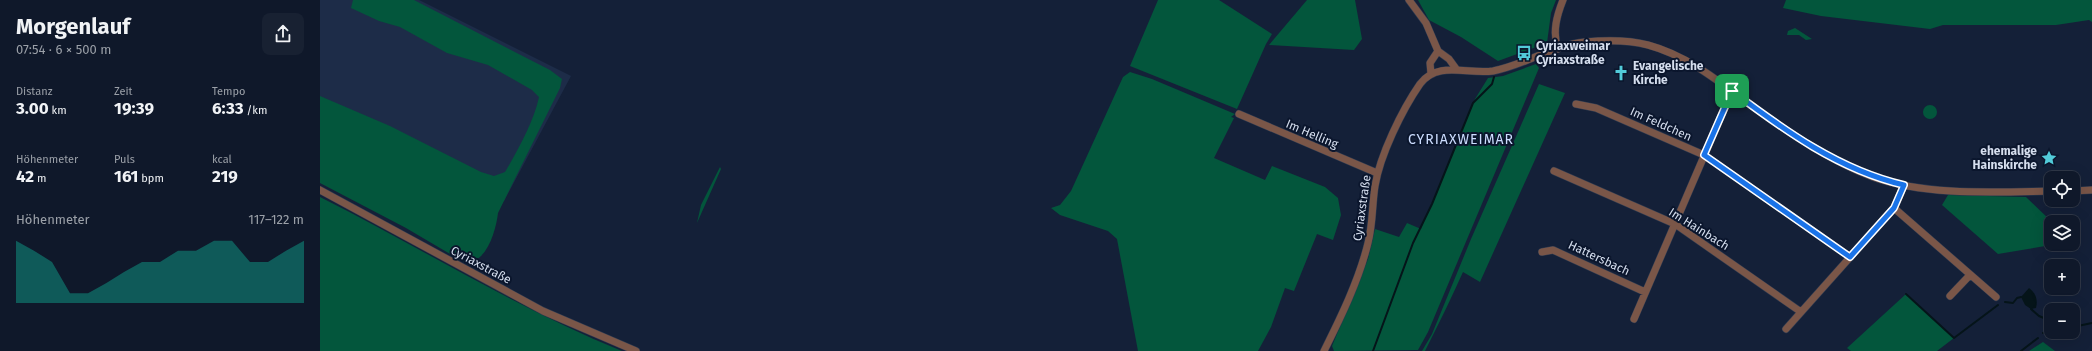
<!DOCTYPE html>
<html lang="de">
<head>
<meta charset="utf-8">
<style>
  body { margin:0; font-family:"Fira Sans",sans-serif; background:#182132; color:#f1f3f6; height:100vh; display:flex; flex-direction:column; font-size:15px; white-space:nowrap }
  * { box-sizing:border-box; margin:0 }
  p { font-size:13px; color:#9ba0a8 }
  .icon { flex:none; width:22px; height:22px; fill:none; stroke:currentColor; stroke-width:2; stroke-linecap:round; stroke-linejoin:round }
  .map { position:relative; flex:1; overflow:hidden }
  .panel { display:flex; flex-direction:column; background:#0f182a; width:320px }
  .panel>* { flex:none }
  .fabs { position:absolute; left:1724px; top:171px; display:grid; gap:8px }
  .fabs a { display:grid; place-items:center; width:36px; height:36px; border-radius:8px; background:#0f182a; box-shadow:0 4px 16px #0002,0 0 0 1px #2f3747; font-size:20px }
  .pin { position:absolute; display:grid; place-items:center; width:34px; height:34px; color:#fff; margin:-17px; border-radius:8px; box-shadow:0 2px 6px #0006 }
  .round { display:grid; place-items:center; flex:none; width:42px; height:42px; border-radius:8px; background:#182132 }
  .head { display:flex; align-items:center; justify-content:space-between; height:68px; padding:0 16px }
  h1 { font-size:22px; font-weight:700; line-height:30px }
  .metrics { display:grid; grid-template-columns:repeat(3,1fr); gap:6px; height:68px; padding:4px 16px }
  .metrics div { display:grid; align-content:center }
  .metrics b { font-size:17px; font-weight:700 }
  .metrics small { font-size:11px; font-weight:400 }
  .metrics p { font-size:11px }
  .chart { height:112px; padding:8px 16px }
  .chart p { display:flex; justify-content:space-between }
  .chart svg { width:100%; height:72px; margin-top:4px; fill:#0f766e; opacity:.7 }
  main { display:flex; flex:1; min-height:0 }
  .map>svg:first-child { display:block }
  .built { fill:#1d2c48 }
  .green { fill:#03563c }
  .water { fill:#051419 }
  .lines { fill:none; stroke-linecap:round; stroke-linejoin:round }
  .stream { stroke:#051419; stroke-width:2 }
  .minor-casing { stroke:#2f3b51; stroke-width:8 }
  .minor { stroke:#7a5648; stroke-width:7 }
  .route-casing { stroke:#fff; stroke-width:8 }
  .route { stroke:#1a73e8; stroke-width:5 }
  .labels { text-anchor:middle; stroke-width:4; stroke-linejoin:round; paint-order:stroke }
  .poi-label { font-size:12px; font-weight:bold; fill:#d5deee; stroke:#0b162d; text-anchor:start }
  .street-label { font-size:12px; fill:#d5deee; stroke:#0b162d }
  .quarter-label { font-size:14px; letter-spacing:1px; fill:#ccddfe; stroke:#0b162d }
</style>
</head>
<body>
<main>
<section class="panel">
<div class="head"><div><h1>Morgenlauf</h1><p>07:54 · 6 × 500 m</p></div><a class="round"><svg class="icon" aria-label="share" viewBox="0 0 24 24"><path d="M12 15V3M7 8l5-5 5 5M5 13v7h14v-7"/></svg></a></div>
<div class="metrics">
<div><p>Distanz</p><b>3.00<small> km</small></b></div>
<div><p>Zeit</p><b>19:39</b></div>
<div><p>Tempo</p><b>6:33<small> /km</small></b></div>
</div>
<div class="metrics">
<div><p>Höhenmeter</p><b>42<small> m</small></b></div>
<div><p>Puls</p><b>161<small> bpm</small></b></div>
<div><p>kcal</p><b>219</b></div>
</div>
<div class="chart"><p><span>Höhenmeter</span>117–122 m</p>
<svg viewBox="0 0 160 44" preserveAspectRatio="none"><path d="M0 44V6L10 12L20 19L30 38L40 38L50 32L60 25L70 19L80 19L90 12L100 12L110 6L120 6L130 19L140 19L150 12L160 6V44z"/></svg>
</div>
</section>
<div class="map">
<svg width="1772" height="351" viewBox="0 0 1772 351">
  <rect width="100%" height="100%" fill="#142038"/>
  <!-- built -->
  <path class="built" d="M0,0h99l152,76 -67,125 -184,-86z"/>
  <!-- green -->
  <path class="green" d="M33,0h61l136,70 12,9 -2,9 -62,125c-2,17 -12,55 -36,48l-56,-33 -86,-45v-87l70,30 91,46 13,4 11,-4c13,-22 29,-51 34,-75l-7,-7 -44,-25 -41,-12 -47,-26 -21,-6 -28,-13z
    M838,0h61l53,34 -6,10 -29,65 -107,-43z
    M987,0h48l7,39 -8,11 -85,-5z
    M1098,0h138l-5,13 -4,30 -49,18 -37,-24 -32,-17z
    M1466,0h306v22l-3,-2 -33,5h-113l-13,4 -109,-13 -38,-8z
    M1475,28l17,11 -6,1 -7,-5h-12l1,-4z
    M1216,64l3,4 -111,264 -10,18 -84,1 -2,-5 36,-87 7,-30 24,8 8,-14 14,6 54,-130 13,-21 15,-2z
    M810,72l22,7 83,35 -4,3 3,1 -20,40 51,22 7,-14 53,21 13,11 3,17 -8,25 -16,-6 -23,57 -9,-3 -14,39 -13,24h-120l-21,-112 -9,-8 -48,-16 -9,-7 9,-3 11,-14 52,-114z
    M1219,84l26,9 -85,189 -17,-10c-12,27 -25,53 -38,79h-3l10,-17 39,-95z
    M1603 112a7 7 0 1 1 14 0a7 7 0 1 1-14 0Z
    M400,167l1,2 -24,54 4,-18z
    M1628,195l78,2 26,25 -1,22h6l-59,10 -56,-49z
    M0,197c101,51 197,111 302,154h-302z
    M1586,294l48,44 -17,13h-86l-4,-3z
    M1723,342l12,9h-26z"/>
  <!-- water -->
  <path class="water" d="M1709,288c7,5 9,12 7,20l-5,1 -6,-4 -4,-8z"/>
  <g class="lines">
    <!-- stream -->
    <path class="stream" d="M1586,294l48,44 44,-33
      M1685,302l8,1 4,-5 4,-1
      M1711,309l8,7 12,5
      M1753,327l19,-4
      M1723,333l8,-2
      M1053,351l40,-108 19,-39 41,-101 19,-19 2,-7
      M1701,351l17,-13"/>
    <defs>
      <path id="minor" d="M1089,0l17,23 12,28 11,8 8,11
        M1238,49c-6,-17 -1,-34 5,-49
        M1111,74l-1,-11 8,-12
        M1256,104l20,4 108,47 146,102
        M919,114l138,59
        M1234,171l121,53 126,88
        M0,190l223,121 93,40
        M1753,191l19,-1
        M1574,208l102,89
        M1222,252l11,-2 92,42
        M1630,296l19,-20
        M1314,319l98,-228
        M1466,329l108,-121 10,-23
        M1004,351c17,-34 35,-71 44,-108 5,-19 4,-38 7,-57 5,-31 27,-76 45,-102 18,-24 48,-9 73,-13 32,-6 60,-26 92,-29 20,-2 44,-2 63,3 41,11 74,39 108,64 36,26 75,52 117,68 53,19 122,15 178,14"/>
    </defs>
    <!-- minor casing -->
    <use href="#minor" class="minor-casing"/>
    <!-- minor -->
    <use href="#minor" class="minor"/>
  </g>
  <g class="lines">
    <defs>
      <path id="route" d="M1412,91c52,39 107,79 172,94l-10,23 -44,49 -146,-102z"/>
    </defs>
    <!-- route casing -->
    <use href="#route" class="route-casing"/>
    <!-- route -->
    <use href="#route" class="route"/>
  </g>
  <!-- icons -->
  <defs>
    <symbol id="bus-bare" viewBox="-9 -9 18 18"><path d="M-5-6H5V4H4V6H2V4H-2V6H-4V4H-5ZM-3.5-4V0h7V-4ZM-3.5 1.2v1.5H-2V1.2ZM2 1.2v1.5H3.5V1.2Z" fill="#52cbd9" stroke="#0b162d" stroke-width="2.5" paint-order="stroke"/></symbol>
    <symbol id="church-bare" viewBox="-9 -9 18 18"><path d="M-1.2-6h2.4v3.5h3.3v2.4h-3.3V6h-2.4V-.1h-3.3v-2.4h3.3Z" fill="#52cbd9" stroke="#0b162d" stroke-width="2.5" paint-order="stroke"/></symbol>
    <symbol id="sight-bare" viewBox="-9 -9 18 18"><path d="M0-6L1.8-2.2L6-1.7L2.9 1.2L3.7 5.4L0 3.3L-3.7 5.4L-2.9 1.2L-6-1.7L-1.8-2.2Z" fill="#52cbd9" stroke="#0b162d" stroke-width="2.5" paint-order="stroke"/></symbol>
  </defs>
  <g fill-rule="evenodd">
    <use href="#bus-bare" x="1193" y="42" width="22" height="22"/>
    <use href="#church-bare" x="1290" y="62" width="22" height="22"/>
    <use href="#sight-bare" x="1718" y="147" width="22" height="22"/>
  </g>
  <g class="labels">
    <!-- poi labels -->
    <g class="poi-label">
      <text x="1216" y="50">Cyriaxweimar<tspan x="1216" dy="14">Cyriaxstraße</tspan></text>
      <text x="1313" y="70">Evangelische<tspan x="1313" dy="14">Kirche</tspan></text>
      <text x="1717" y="155" text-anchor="end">ehemalige<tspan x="1717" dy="14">Hainskirche</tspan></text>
    </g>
    <!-- street labels -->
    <g class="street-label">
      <text transform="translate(1341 124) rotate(24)" y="4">Im Feldchen</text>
      <text transform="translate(992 134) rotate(23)" y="4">Im Helling</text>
      <text transform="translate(1042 208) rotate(-82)" y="4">Cyriaxstraße</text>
      <text transform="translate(1379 229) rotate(32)" y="4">Im Hainbach</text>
      <text transform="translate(1279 258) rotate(25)" y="4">Hattersbach</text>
      <text transform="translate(161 265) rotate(28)" y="4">Cyriaxstraße</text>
    </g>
    <!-- quarter labels -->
    <g class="quarter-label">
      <text x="1141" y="144">CYRIAXWEIMAR</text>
    </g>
  </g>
</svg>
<div class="fabs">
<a><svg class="icon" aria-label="locate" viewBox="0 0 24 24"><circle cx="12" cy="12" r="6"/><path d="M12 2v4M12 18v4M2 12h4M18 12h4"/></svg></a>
<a><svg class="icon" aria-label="layers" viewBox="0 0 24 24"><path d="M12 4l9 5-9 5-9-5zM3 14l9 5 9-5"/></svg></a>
<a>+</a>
<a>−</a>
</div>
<div class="pin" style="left:1412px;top:91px;background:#1e9e55"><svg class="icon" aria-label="arrive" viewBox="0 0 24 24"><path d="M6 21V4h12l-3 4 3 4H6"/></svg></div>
</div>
</main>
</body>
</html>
